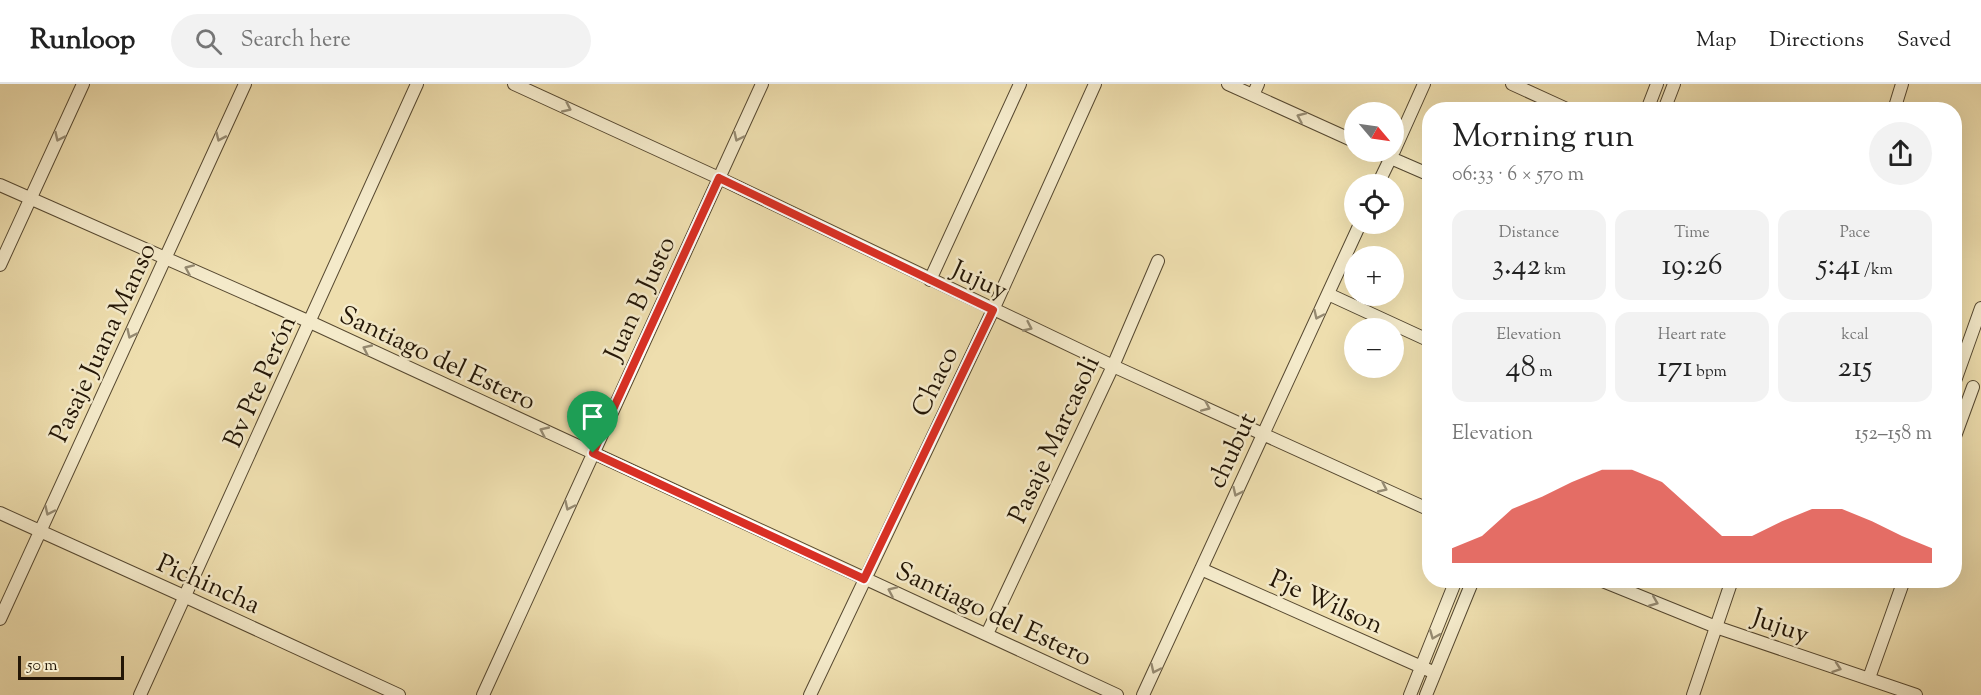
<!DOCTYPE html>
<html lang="en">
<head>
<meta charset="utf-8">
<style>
  body { margin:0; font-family:"Sorts Mill Goudy",serif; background:#f2f2f2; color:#222; height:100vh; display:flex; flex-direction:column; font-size:22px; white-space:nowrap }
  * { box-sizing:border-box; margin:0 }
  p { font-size:20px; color:#767676 }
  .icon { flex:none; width:33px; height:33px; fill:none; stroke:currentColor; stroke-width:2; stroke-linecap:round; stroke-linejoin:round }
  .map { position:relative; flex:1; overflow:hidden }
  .panel { position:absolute; left:1422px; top:18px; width:540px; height:486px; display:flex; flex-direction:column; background:#fff; border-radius:24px; box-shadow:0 6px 24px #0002 }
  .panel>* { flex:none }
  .needle { width:39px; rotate:119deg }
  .buttons { position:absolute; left:1344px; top:18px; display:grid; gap:12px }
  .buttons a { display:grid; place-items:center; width:60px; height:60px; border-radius:50%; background:#fff; box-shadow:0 6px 24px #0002; font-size:30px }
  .scale { position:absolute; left:18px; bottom:15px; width:106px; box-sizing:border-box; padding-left:6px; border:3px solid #231606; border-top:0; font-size:16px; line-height:21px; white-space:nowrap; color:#231606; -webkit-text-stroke:4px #f4eaca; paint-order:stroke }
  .pin { position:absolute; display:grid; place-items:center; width:51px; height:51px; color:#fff; margin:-62px -26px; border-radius:50% 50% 50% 0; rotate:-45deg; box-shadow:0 0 6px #0007 }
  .pin .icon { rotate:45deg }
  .round { display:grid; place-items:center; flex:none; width:63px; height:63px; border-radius:32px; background:#f2f2f2 }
  .summary { display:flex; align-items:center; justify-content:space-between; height:102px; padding:0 30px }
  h1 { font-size:33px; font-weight:600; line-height:45px }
  .metrics { display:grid; grid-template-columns:repeat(3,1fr); gap:9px; height:102px; padding:6px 30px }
  .metrics div { display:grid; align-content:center; border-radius:15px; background:#f2f2f2; text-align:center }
  .metrics b { font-size:30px; font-weight:600 }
  .metrics small { font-size:16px; font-weight:400 }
  .metrics p { font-size:16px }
  .chart { height:168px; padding:12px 30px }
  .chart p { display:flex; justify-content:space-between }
  .chart svg { width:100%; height:108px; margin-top:6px; fill:#d93025; opacity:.7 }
  header { display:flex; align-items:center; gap:36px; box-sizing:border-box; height:84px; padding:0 30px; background:#fff; border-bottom:2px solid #e0e0e0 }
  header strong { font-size:28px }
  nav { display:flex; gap:33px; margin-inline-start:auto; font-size:21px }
  .search { width:420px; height:54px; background:#f2f2f2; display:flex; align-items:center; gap:15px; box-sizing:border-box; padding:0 21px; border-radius:33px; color:#767676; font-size:22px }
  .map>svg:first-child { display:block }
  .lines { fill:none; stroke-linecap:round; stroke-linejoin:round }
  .street-casing { stroke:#564830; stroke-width:14 }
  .street { stroke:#f4eaca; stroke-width:12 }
  .oneway { stroke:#968b72 }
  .route-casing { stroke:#fff; stroke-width:12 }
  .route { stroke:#d93025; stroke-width:8 }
  .labels { text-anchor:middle; stroke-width:5; stroke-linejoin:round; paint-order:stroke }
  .street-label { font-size:26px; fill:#231606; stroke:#f4eaca }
</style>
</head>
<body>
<header>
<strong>Runloop</strong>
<div class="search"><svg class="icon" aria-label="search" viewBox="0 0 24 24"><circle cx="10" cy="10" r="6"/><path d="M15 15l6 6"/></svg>Search here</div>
<nav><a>Map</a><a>Directions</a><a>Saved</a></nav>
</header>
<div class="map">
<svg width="1981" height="611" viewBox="0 0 1981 611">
  <rect width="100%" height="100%" fill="#eedeae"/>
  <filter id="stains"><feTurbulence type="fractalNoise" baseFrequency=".00333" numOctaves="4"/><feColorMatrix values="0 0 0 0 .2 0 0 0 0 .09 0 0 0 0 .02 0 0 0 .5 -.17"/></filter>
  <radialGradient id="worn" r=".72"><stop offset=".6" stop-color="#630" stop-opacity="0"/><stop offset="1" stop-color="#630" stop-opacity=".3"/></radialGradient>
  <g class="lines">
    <defs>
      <path id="street" d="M514,0l205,94 394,188 317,144
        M1228,0l126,57
        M1512,0l57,26
        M1253,11l5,-11
        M1647,26l10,-26
        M1664,26l10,-26
        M1894,26l8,-26
        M1394,67l30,-67
        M1377,68l53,23
        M1378,100l15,-31
        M0,101l310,137 807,373
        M0,181l83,-181
        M930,196l90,-196
        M1328,210l102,47
        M1955,297l26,-73
        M1954,355l19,-52
        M0,429l186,84 213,98
        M1201,485l234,104
        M1600,496l116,47 200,68
        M0,535l245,-535
        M987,550l126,-268 45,-105
        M1869,594l35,-98
        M140,611l277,-611
        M483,611l279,-611
        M810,611l183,-385 102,-226
        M1143,611l217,-471
        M1410,611l46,-115
        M1426,611l47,-115
        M1693,611l39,-115"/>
    </defs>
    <!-- street casing -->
    <use href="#street" class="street-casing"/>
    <!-- street -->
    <use href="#street" class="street"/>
  </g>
  <!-- one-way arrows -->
  <defs><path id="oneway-chevron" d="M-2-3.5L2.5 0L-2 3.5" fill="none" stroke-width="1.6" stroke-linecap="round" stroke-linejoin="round" transform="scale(1.5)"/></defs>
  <g class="oneway">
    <use href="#oneway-chevron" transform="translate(567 24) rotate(25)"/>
    <use href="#oneway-chevron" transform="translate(1301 33) rotate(-156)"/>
    <use href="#oneway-chevron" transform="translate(59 53) rotate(115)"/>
    <use href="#oneway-chevron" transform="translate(220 53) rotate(114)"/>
    <use href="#oneway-chevron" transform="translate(738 53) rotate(115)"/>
    <use href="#oneway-chevron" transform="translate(189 185) rotate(-156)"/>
    <use href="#oneway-chevron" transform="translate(1318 231) rotate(115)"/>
    <use href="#oneway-chevron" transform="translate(1028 243) rotate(25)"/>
    <use href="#oneway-chevron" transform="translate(131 250) rotate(115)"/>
    <use href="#oneway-chevron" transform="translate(367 265) rotate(-155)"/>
    <use href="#oneway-chevron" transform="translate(1206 323) rotate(24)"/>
    <use href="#oneway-chevron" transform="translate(544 347) rotate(-155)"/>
    <use href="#oneway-chevron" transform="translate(1383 404) rotate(25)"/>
    <use href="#oneway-chevron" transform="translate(1237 408) rotate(115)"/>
    <use href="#oneway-chevron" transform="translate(569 422) rotate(115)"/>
    <use href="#oneway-chevron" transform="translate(49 427) rotate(115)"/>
    <use href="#oneway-chevron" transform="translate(892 507) rotate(-156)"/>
    <use href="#oneway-chevron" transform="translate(1654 518) rotate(22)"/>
    <use href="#oneway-chevron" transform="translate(1434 551) rotate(112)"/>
    <use href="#oneway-chevron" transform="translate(1837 584) rotate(19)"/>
    <use href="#oneway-chevron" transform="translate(1155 585) rotate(115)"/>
  </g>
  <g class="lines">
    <defs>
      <path id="route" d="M719,94l274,132 -129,269 -271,-126z"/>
    </defs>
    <!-- route casing -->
    <use href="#route" class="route-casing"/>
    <!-- route -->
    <use href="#route" class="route"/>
  </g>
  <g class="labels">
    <!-- street labels -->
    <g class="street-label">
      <text transform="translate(980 195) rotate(25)" y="9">Jujuy</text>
      <text transform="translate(639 214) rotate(-65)" y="9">Juan B Justo</text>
      <text transform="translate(102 258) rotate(-65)" y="9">Pasaje Juana Manso</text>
      <text transform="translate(438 273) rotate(25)" y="9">Santiago del Estero</text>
      <text transform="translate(259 297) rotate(-66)" y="9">Bv Pte Perón</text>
      <text transform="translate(934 297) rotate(-64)" y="9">Chaco</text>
      <text transform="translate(1053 355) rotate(-65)" y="9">Pasaje Marcasoli</text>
      <text transform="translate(1231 366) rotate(-65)" y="9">chubut</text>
      <text transform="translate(209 499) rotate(24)" y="9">Pichincha</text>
      <text transform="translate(1327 517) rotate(24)" y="9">Pje Wilson</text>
      <text transform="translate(994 529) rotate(25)" y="9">Santiago del Estero</text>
      <text transform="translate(1781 541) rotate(19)" y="9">Jujuy</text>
    </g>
  </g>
  <rect width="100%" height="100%" filter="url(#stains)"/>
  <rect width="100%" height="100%" fill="url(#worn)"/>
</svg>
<div class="buttons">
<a><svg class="needle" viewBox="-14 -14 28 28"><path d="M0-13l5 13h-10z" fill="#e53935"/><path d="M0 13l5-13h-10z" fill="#767676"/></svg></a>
<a><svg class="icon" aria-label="locate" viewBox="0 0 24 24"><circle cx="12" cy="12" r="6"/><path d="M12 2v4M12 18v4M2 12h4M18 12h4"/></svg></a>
<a>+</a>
<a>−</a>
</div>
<div class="scale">50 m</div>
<div class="pin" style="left:593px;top:369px;background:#1e9e55"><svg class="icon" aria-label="arrive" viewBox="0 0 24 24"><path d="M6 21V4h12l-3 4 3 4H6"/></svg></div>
<section class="panel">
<div class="summary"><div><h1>Morning run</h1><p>06:33 · 6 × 570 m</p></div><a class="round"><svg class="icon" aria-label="share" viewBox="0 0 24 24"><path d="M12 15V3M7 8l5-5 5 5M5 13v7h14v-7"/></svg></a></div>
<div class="metrics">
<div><p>Distance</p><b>3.42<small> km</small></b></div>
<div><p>Time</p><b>19:26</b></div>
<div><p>Pace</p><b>5:41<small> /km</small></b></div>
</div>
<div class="metrics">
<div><p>Elevation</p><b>48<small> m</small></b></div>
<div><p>Heart rate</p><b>171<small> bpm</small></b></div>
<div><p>kcal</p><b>215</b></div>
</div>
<div class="chart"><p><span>Elevation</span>152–158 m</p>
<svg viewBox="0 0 160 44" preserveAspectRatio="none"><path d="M0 44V38L10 33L20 22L30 17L40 11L50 6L60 6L70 11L80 22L90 33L100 33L110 27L120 22L130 22L140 27L150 33L160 38V44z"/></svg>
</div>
</section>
</div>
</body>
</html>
